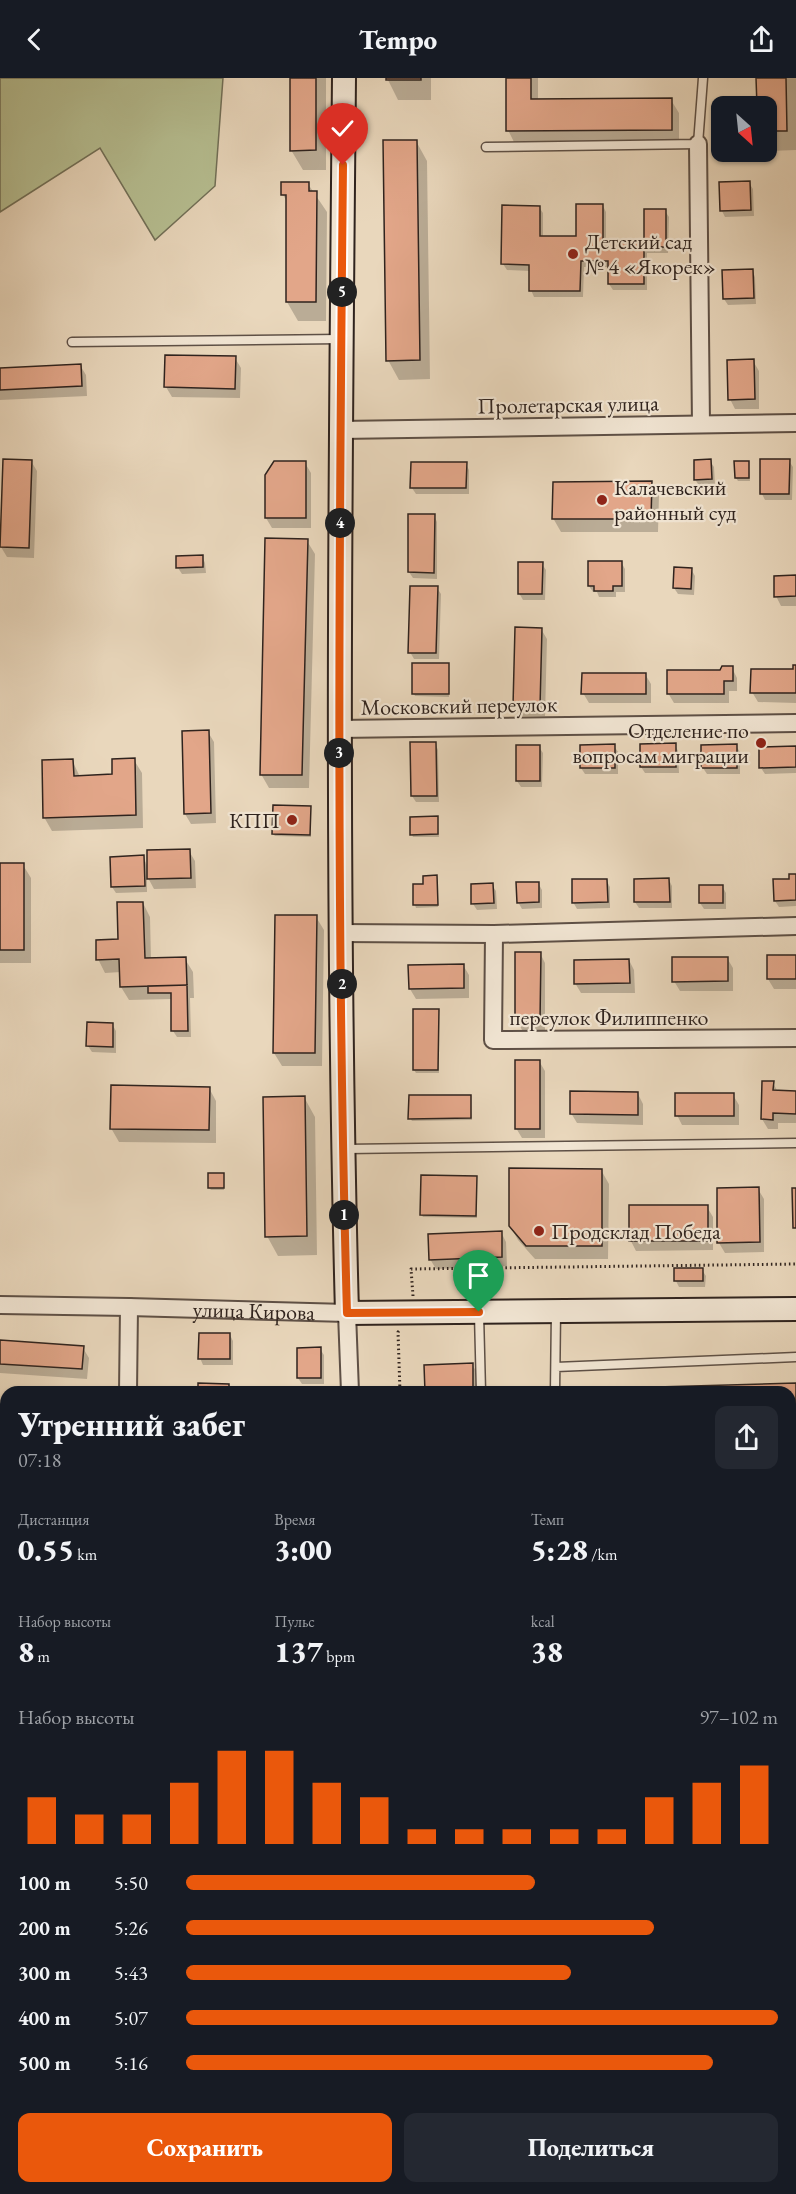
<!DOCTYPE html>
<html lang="ru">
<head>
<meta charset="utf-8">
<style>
  body { margin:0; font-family:"EB Garamond",serif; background:#242831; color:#f1f3f6; height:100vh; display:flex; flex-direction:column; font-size:22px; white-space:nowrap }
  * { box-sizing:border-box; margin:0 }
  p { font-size:20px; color:#9ea1a6 }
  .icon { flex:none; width:33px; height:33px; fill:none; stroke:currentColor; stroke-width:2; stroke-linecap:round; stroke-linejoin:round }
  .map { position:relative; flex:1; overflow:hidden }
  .details { position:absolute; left:0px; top:1308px; width:796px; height:808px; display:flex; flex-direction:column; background:#171b24; border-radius:18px 18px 0 0; box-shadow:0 2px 4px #0004 }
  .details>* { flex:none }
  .needle { width:39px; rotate:153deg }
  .tools { position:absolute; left:711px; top:18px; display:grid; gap:12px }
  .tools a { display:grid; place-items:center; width:66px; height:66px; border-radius:12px; background:#171b24; box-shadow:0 2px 4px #0004; font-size:30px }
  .pin { position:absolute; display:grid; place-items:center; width:51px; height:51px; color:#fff; margin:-62px -26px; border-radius:50% 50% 50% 0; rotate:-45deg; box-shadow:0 0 6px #0007 }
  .pin .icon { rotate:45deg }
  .km { position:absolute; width:30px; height:30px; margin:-15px; border-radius:50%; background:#222; color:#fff; font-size:16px; line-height:30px; text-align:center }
  .round { display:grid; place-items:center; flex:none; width:63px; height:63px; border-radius:12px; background:#242831 }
  .head { display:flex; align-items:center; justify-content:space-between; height:102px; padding:0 18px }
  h1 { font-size:33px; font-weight:800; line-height:45px }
  .metrics { display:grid; grid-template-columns:repeat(3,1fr); gap:9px; height:102px; padding:6px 18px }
  .metrics div { display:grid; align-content:center }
  .metrics b { font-size:30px; font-weight:800 }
  .metrics small { font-size:16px; font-weight:400 }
  .metrics p { font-size:16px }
  .chart { height:168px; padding:12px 18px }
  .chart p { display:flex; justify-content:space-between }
  .chart svg { width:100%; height:108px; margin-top:6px; stroke:#ea580c; stroke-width:6 }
  .cta { display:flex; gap:12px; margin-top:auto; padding:12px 18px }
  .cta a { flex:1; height:69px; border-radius:12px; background:#ea580c; color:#fff; font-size:24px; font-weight:800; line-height:69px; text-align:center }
  .cta a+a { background:#242831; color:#f1f3f6 }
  ul { padding:0 18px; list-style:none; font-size:20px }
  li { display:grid; grid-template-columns:96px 72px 1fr; align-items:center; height:45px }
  li i { height:15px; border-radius:8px; background:#ea580c }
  header { display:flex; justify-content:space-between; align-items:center; height:78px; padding:0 18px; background:#171b24; font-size:27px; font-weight:800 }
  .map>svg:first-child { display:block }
  .green { fill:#b6be91; stroke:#727058; stroke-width:1.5 }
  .shadow { fill:#0003 }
  .building { fill:#e2a689; stroke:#2f231e; stroke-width:1.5 }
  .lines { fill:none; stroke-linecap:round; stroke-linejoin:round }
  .lane-casing { stroke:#5e5046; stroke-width:11 }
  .street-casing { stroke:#5e5046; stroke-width:20 }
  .secondary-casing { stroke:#2f231e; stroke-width:26 }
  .path { stroke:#2f231e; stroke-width:3; stroke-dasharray:1.5 3; stroke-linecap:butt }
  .lane { stroke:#f1e5d3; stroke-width:8 }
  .street { stroke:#f1e5d3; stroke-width:16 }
  .secondary { stroke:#f1e5d3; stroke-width:22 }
  .route-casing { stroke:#fff; stroke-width:12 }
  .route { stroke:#ea580c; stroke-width:8 }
  .poi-dot { fill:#8f2418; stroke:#f1e5d3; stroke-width:2 }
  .labels { text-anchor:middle; stroke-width:4.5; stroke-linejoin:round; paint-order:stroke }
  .poi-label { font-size:22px; fill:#2f231e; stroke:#f1e5d3; text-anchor:start }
  .street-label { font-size:22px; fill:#2f231e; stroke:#f1e5d3 }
</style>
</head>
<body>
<header><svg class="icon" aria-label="back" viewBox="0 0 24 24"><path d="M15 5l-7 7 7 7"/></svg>Tempo<svg class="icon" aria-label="share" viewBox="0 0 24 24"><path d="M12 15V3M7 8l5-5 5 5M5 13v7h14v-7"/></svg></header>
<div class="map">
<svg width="796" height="2116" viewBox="0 0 796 2116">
  <rect width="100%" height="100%" fill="#e9d7bc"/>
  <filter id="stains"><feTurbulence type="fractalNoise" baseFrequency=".00333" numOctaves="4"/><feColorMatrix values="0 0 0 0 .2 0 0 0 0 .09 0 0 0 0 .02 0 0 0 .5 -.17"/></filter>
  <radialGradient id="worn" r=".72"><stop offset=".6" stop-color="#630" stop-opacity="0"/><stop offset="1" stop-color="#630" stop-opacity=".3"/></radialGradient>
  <!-- green -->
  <path class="green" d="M0,0h223l-8,108 -60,54 -55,-92 -100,64z"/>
  <!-- shadow -->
  <path class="shadow" d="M291,0h35v92h-23l-12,-20z
    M387,0h44v22h-33z
    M508,0h30v22h133l8,13v30l-164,1 -7,-14z
    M758,0h38v72l-26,1 -4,-7v-38h-8z
    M416,63l11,20 3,218 -31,1 -11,-20z
    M749,105l4,6 1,27 -29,1 -3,-6 -1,-27z
    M308,106l19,28 -1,109h-28l-11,-19 1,-99 -5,-8z
    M603,128l3,6v31h39l20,-32 4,6 -1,36h-21v37h-34l-4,-6v-17h-25l-1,30h-49l-3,-7v-19l-24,-1 -4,-6 36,-57 4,6v24l35,1z
    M752,192l3,7 1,27 -28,1 -4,-6z
    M235,280l6,10 -1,30 -68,-1 -6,-10z
    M753,283l6,10v38h-24l-5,-10z
    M80,287l6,10 1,21 -87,4v-31z
    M31,383l6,10 -3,87 -27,-1 -6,-10z
    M710,383l4,6 1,18 -16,1 -4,-7z
    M789,383l4,6 -1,33h-27l-3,-6z
    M748,384l2,19h-12l-2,-3z
    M305,385l6,10v55h-39l-6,-10z
    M466,386l3,6v24h-53l-4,-6z
    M651,404l8,13 -1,37h-97l-8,-14z
    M434,437l3,7v57l-24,-1 -4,-6z
    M307,463l8,13 -6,234h-40l-8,-14z
    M202,478l3,7 1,10 -24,1 -4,-6z
    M621,484l4,7v23h-9v5h-17l-2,-5h-4l-4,-6z
    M542,486l4,6 -1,30h-22l-4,-7z
    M691,491l4,7 -1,19 -16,-1 -4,-6z
    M796,499v29h-15l-5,-10z
    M437,510l4,6 -2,65h-25l-4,-7z
    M541,551l6,10 -2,77h-25l-6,-10z
    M448,587l1,32 -34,-1 -1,-2z
    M796,589v36l-38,-1 -6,-10 42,-21z
    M732,590l5,10v13h-8v12h-55l-6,-10z
    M645,596l6,10v19h-62l-6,-10z
    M208,654l6,10 2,81 -25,1 -6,-10z
    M435,665l3,7 1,52h-23l-4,-6z
    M675,667l3,6 1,22h-34l-4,-6z
    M614,668l4,6v22h-33l-4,-6z
    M736,668l4,6v22h-33l-4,-6z
    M539,669l4,6 -1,34h-21l-4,-6z
    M796,670v25l-31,1 -4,-6z
    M72,682l8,17 34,-1 20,-16 8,13 1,55 -91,3 -8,-14z
    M310,730l1,29 -36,-1 -2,-2z
    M437,740l2,19h-26l-1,-2z
    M189,773l6,10 1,27 -42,1 -7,-13v16l-31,1 -4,-6 31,-30 5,10z
    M0,787h23l8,13v85h-31z
    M796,797v31l-17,1 -4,-6z
    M436,799l2,30 -22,1 -1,-3z
    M606,802l4,7v21l-33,1 -4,-7z
    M669,802l3,6v22h-33l-4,-6z
    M538,805l4,7v18l-20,1 -4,-7z
    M492,807l4,6 1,18 -20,1 -4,-6z
    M722,808l4,7v16h-22l-4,-6z
    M143,825l7,14 1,43 34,-1 8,13 1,26h-4l1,39h-14l-4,-6 -1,-32 -43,1 -8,-13v-15l-16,1 -7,-14 21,-18z
    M316,839l8,13 -2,136h-40l-8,-13z
    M540,875l5,10v67h-23l-5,-10z
    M796,878v33h-22l-6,-10z
    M727,880l6,10v23h-53l-6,-10z
    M629,882l5,10 1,23h-54l-6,-10z
    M463,887l6,10v23l-53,1 -6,-10z
    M438,933l1,62h-23l-2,-3z
    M112,946l4,7v22l-24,-1 -4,-6z
    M539,983l6,10v67h-23l-6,-10z
    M773,1005l5,9h18v31h-18v6h-10l-6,-10z
    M209,1010l7,13v42l-97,-1 -8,-14z
    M638,1016l5,10v21l-66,-2 -6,-10z
    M733,1017l6,10v20h-57l-5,-10z
    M304,1019l11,20 2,138 -39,1 -11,-20z
    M470,1019l2,23 -60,1 -2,-3z
    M601,1092l8,14 -1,75h-73l-17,-19 -8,-14z
    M223,1096l1,16h-13l-2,-2z
    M476,1099l1,41 -54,-1 -2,-3z
    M758,1111l6,10v53l-39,1 -6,-10z
    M707,1129l6,10v33l-77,1 -5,-10z
    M501,1154l5,10 1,24 -71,3 -6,-10z
    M702,1192l4,6 -1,11h-26l-3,-6z
    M230,1257l3,6v24h-30l-3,-7z
    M0,1264l83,6 6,10 -2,21 -87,-6z
    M320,1271l4,6v29h-22l-4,-6z
    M472,1286l11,20v8h-56z
    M796,1306v47h-6v-39h-203z
    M796,1678v175l-5,-8z
    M0,1940h6v21h-6z
    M147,2110h27v5l-19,1 -5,-2z"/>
  <!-- building -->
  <path class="building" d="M290,0h26v72l-26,1z
    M386,0h35v2h-35z
    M506,0h25v21l141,-1v32l-166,1z
    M756,0h30l1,53h-21v-25h-9z
    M383,62h34l3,220 -34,1z
    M750,103l1,29 -31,1 -1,-29z
    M281,104h28v9h8l-1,111h-30v-107h-5z
    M576,126h27v37h41v-32h22v38h-22v37h-36v-23h-27l-1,30h-51v-26l-28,-1 1,-59 38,1v30h36z
    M753,191l1,29 -31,1 -1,-29z
    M165,277l71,1 -1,33 -71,-2z
    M754,281l1,40 -27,1 -1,-40z
    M81,286l1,22 -82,4v-22z
    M3,381l29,1 -3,88 -29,-1z
    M711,381l1,20 -18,1v-20z
    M760,381h30l-1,35h-29z
    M274,383h32v57h-41v-43z
    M734,383h15v17h-14z
    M411,384h56l-1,26h-56z
    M652,403l-1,38h-99l1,-37z
    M408,436h27l-1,59 -26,-1z
    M265,460l43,1 -6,236h-42z
    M203,477v12l-27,1v-12z
    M588,483h34v25h-9v5h-19v-5h-6z
    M518,484h25l-1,32h-24z
    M674,489l18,1 -1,21 -18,-1z
    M796,497v21l-22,1v-21z
    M410,508h28l-2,67h-28z
    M515,549l27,1 -2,79 -27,-1z
    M412,585h37v31h-37z
    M793,587h3v28h-46l1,-24h42z
    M722,588h11v15h-9v13h-57v-24h53z
    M582,595h64v21h-65z
    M209,652l2,83 -27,1 -2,-83z
    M410,664h26l1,54h-26z
    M676,665v24h-36v-23z
    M615,666v24h-35v-23z
    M737,666v24h-36v-23z
    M516,667h24v36h-24z
    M796,668v21l-37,1v-21z
    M135,680l1,57 -93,3 -1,-58 31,-1 1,17 38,-2v-15z
    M273,727l38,1 -1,29 -38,-1z
    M438,738v18l-28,1v-18z
    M190,771l1,29 -44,1v-29z
    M144,777l1,31 -34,1 -1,-30z
    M0,785h24v87h-24z
    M789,796h7v26l-22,1 -1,-22h16z
    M437,797l1,30h-25v-21h10v-8z
    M669,800l1,24h-36v-23z
    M572,801h35l1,23 -36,1z
    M516,804h23v20l-22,1z
    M493,805l1,20 -23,1v-20z
    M699,807h24v18h-24z
    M117,824h26l2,56 41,-1 1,28 -67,2 -1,-28 -23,1v-20l22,-1z
    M275,837h42l-2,138h-42z
    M515,874h26l-1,69h-25z
    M767,877h29v24h-29z
    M672,879h56v24l-56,1z
    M629,881l1,24 -56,1v-24z
    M464,886v24l-55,1 -1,-24z
    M187,907l1,46h-17v-38h-23v-7z
    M413,931h26l-1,61h-25z
    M87,944l26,1v24l-27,-1z
    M515,982h25v69h-25z
    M762,1003h12l-1,9 23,1v23l-23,-1v7l-12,-1z
    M111,1007l99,2 -1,43 -99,-1z
    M570,1013l68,1v23l-68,-1z
    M675,1015h59v23h-59z
    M409,1017h62v23l-63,1z
    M305,1018l2,140 -42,1 -2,-140z
    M509,1090l93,1v77h-76l-17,-20z
    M208,1095h16v15h-16z
    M421,1097l56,1 -1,40 -56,-1z
    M759,1109l1,55 -43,1v-55z
    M792,1110h4v40h-3z
    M629,1127h79v36h-79z
    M502,1153v26l-73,3 -1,-26z
    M674,1190h29v13h-29z
    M199,1255h31v26h-32z
    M0,1262l84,6 -2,23 -82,-5z
    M321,1269v31h-24v-30z
    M473,1285v29h-48l-1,-27z
    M198,1305l31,1v8h-31z
    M796,1305v29h-6v-20h-205v-3z
    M790,1431h6v91h-6z
    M790,1676h6v169h-6z
    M0,1938l6,1v13l-6,-1z
    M153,2110h13l-1,6h-12z"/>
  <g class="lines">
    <defs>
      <path id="lane" d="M486,69l212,-3 5,-66
        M72,264l269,-3
        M346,1071l450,-6
        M479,1236l2,78
        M556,1289l240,-10
        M555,1314l1,-81
        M790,1363h6
        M790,1652h6
        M790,1871h6"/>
      <g id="street">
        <path d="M698,66l3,280"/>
        <path d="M340,352l456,-7"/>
        <path d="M338,651l458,-6"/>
        <path d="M341,855l153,1 302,-8"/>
        <path d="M494,856l-1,106 303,-2"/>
        <path id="s1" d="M0,1227l129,2 218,6 3,79"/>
        <path d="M128,1314l1,-85"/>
        <path d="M118,2116v-6"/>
        <path d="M299,2116l6,-6"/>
      </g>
      <path id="secondary" d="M344,0c-4,412 -8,824 3,1235l449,-4"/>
    </defs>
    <!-- lane casing -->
    <use href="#lane" class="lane-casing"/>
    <!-- street casing -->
    <use href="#street" class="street-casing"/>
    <!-- secondary casing -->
    <use href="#secondary" class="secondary-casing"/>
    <!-- path -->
    <path class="path" d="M413,1218l-2,-27 385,-5
      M399,1253l-1,1 2,60"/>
    <!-- lane -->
    <use href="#lane" class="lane"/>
    <!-- street -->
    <use href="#street" class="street"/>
    <!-- secondary -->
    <use href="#secondary" class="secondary"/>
  </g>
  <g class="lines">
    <defs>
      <path id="route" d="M343,87c-4,383 -7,766 4,1148l132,-1"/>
    </defs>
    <!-- route casing -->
    <use href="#route" class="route-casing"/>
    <!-- route -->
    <use href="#route" class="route"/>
  </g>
  <!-- markers -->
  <g class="poi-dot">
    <circle cx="573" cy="176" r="6"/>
    <circle cx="602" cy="422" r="6"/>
    <circle cx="761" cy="665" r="6"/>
    <circle cx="292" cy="742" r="6"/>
    <circle cx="539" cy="1153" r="6"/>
  </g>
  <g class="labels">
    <!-- poi labels -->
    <g class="poi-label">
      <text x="585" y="171">Детский сад<tspan x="585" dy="25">№ 4 «Якорек»</tspan></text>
      <text x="614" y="417">Калачевский<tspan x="614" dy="25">районный суд</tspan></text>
      <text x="749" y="660" text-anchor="end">Отделение по<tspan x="749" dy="25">вопросам миграции</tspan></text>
      <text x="280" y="750" text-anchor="end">КПП</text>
      <text x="551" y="1161">Продсклад Победа</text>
    </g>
    <!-- street labels -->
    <g class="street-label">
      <text transform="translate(568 326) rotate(-1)" y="8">Пролетарская улица</text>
      <text transform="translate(459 627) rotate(-1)" y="8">Московский переулок</text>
      <text x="609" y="947">переулок Филиппенко</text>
      <text dy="8" stroke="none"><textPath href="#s1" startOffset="254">улица Кирова</textPath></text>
    </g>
  </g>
  <rect width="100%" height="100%" filter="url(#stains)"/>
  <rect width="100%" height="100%" fill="url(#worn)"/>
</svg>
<div class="tools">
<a><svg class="needle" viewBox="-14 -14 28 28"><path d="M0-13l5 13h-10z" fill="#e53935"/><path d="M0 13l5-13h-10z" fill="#9ea1a6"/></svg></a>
</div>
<div class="pin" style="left:479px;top:1234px;background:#1e9e55"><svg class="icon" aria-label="arrive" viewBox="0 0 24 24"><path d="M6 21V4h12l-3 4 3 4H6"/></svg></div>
<div class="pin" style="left:343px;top:87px;background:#d93025"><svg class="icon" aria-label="check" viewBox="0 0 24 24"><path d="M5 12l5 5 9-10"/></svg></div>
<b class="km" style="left:344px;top:1137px">1</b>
<b class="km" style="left:342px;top:906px">2</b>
<b class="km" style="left:339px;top:675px">3</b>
<b class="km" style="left:340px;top:445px">4</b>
<b class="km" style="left:342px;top:214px">5</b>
<section class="details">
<div class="head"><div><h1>Утренний забег</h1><p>07:18</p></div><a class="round"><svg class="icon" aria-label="share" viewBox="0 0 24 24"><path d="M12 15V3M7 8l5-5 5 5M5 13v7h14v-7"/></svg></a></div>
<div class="metrics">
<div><p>Дистанция</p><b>0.55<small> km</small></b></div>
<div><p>Время</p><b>3:00</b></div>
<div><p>Темп</p><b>5:28<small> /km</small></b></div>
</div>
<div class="metrics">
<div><p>Набор высоты</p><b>8<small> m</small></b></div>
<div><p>Пульс</p><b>137<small> bpm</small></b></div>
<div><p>kcal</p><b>38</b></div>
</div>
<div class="chart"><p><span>Набор высоты</span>97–102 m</p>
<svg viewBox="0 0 160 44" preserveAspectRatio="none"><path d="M5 44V25M15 44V32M25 44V32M35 44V19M45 44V6M55 44V6M65 44V19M75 44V25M85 44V38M95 44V38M105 44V38M115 44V38M125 44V38M135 44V25M145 44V19M155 44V12"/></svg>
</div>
<ul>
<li><b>100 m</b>5:50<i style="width:59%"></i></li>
<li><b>200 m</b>5:26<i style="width:79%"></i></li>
<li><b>300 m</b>5:43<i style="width:65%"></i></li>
<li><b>400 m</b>5:07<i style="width:100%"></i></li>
<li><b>500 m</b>5:16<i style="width:89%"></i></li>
</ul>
<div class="cta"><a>Сохранить</a><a>Поделиться</a></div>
</section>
</div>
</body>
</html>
